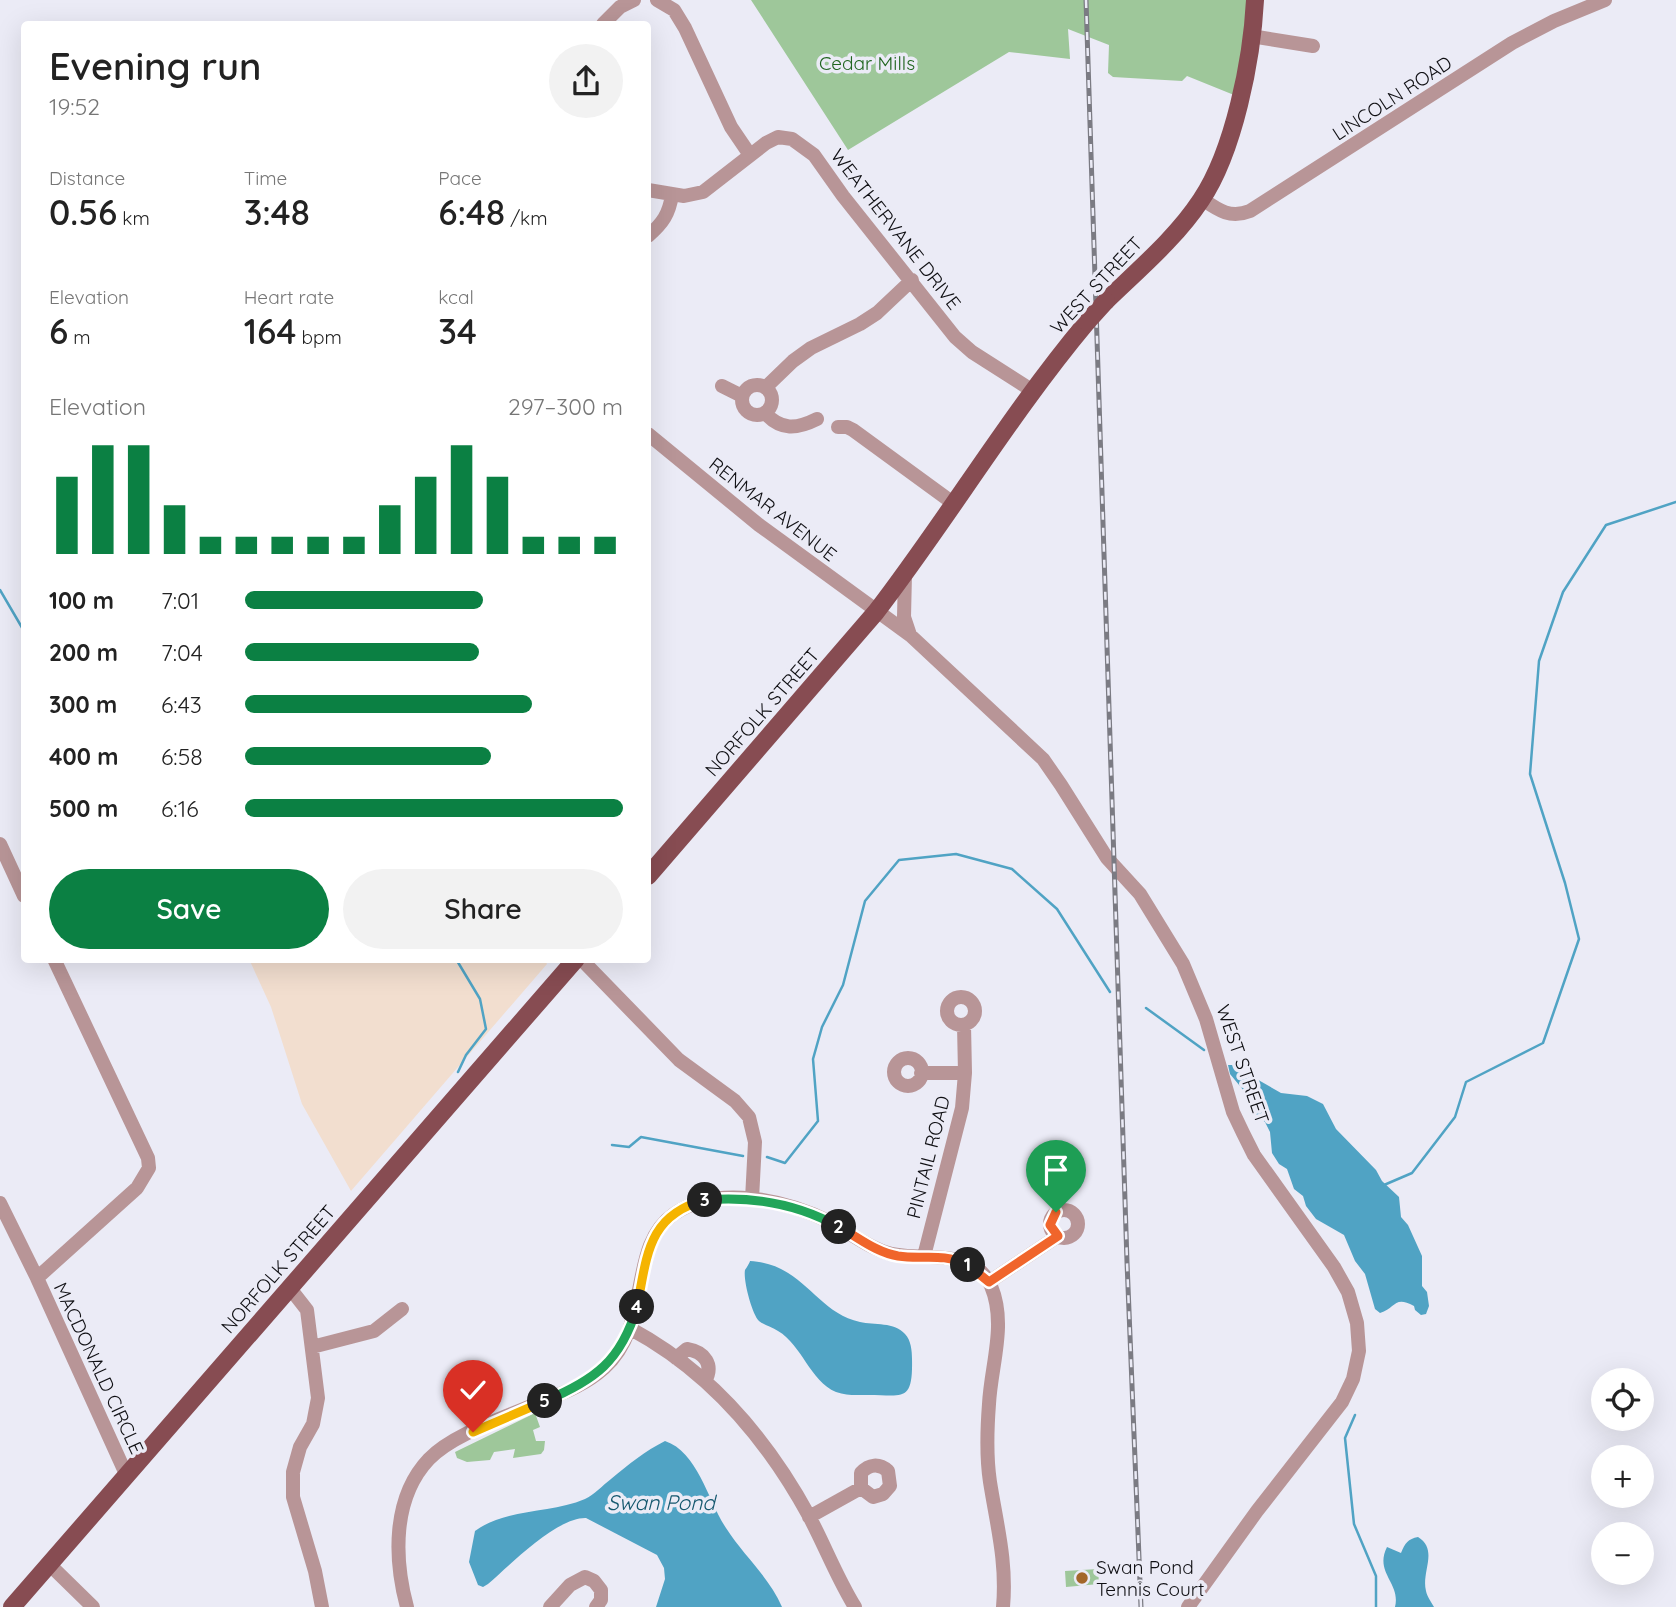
<!DOCTYPE html>
<html lang="en">
<head>
<meta charset="utf-8">
<style>
  body { margin:0; font-family:Quicksand,sans-serif; background:#f2f2f2; color:#222; height:100vh; display:flex; flex-direction:column; font-size:26px; white-space:nowrap }
  * { box-sizing:border-box; margin:0 }
  p { font-size:23px; color:#767676 }
  .icon { flex:none; width:38px; height:38px; fill:none; stroke:currentColor; stroke-width:2; stroke-linecap:round; stroke-linejoin:round }
  .map { position:relative; flex:1; overflow:hidden }
  .side { position:absolute; left:21px; top:21px; width:630px; height:942px; display:flex; flex-direction:column; background:#fff; border-radius:7px; box-shadow:0 7px 28px #0002 }
  .side>* { flex:none }
  .tools { position:absolute; left:1591px; top:1368px; display:grid; gap:14px }
  .tools a { display:grid; place-items:center; width:63px; height:63px; border-radius:50%; background:#fff; box-shadow:0 7px 28px #0002; font-size:35px }
  .pin { position:absolute; display:grid; place-items:center; width:60px; height:60px; color:#fff; margin:-72px -30px; border-radius:50% 50% 50% 0; rotate:-45deg; box-shadow:0 0 7px #0007 }
  .pin .icon { rotate:45deg }
  .km { position:absolute; width:35px; height:35px; margin:-18px; border-radius:50%; background:#222; color:#fff; font-size:19px; line-height:35px; text-align:center }
  .round { display:grid; place-items:center; flex:none; width:74px; height:74px; border-radius:37px; background:#f2f2f2 }
  .head { display:flex; align-items:center; justify-content:space-between; height:119px; padding:0 28px }
  h1 { font-size:38px; font-weight:600; line-height:52px }
  .stats { display:grid; grid-template-columns:repeat(3,1fr); gap:10px; height:119px; padding:7px 28px }
  .stats div { display:grid; align-content:center }
  .stats b { font-size:35px; font-weight:600 }
  .stats small { font-size:19px; font-weight:400 }
  .stats p { font-size:19px }
  .chart { height:196px; padding:14px 28px }
  .chart p { display:flex; justify-content:space-between }
  .chart svg { width:100%; height:126px; margin-top:7px; stroke:#0b8043; stroke-width:6 }
  .primary-button { display:flex; gap:14px; margin-top:auto; padding:14px 28px }
  .primary-button a { flex:1; height:80px; border-radius:42px; background:#0b8043; color:#fff; font-size:28px; font-weight:600; line-height:80px; text-align:center }
  .primary-button a+a { background:#f2f2f2; color:#222 }
  ul { padding:0 28px; list-style:none; font-size:23px }
  li { display:grid; grid-template-columns:112px 84px 1fr; align-items:center; height:52px }
  li i { height:18px; border-radius:9px; background:#0b8043 }
  .map>svg:first-child { display:block }
  .industrial { fill:#f2decf }
  .green { fill:#9ec79a }
  .water { fill:#50a3c4 }
  .lines { fill:none; stroke-linecap:round; stroke-linejoin:round }
  .stream { stroke:#50a3c4; stroke-width:2.5 }
  .minor { stroke:#b89597; stroke-width:14 }
  .major { stroke:#874c52; stroke-width:18 }
  .rail-casing { stroke:#7b7b83; stroke-width:5 }
  .rail { stroke:#ebebf6; stroke-width:2.5; stroke-dasharray:8; stroke-linecap:butt }
  .major-bridge { stroke:#874c52; stroke-width:18 }
  .split-1-casing { stroke:#fff; stroke-width:14 }
  .split-2-casing { stroke:#fff; stroke-width:14 }
  .split-3-casing { stroke:#fff; stroke-width:14 }
  .split-4-casing { stroke:#fff; stroke-width:14 }
  .split-5-casing { stroke:#fff; stroke-width:14 }
  .split-6-casing { stroke:#fff; stroke-width:14 }
  .split-1 { stroke:#f0652b; stroke-width:9 }
  .split-2 { stroke:#f0652b; stroke-width:9 }
  .split-3 { stroke:#22a559; stroke-width:9 }
  .split-4 { stroke:#f5b400; stroke-width:9 }
  .split-5 { stroke:#22a559; stroke-width:9 }
  .split-6 { stroke:#f5b400; stroke-width:9 }
  .poi-dot { fill:#a3672a; stroke:#ebebf6; stroke-width:2.5 }
  .labels { text-anchor:middle; stroke-width:7; stroke-linejoin:round; paint-order:stroke }
  .park-label { font-size:19px; fill:#20651f; stroke:#ebebf6 }
  .street-label { font-size:19px; fill:#0f0f13; stroke:#ebebf6 }
  .poi-label { font-size:19px; fill:#0f0f13; stroke:#ebebf6; text-anchor:start }
  .water-label { font-size:21px; font-style:italic; fill:#14576e; stroke:#ebebf6 }
</style>
</head>
<body>
<div class="map">
<svg width="1676" height="1607" viewBox="0 0 1676 1607">
  <rect width="100%" height="100%" fill="#ebebf6"/>
  <!-- industrial -->
  <path class="industrial" d="M249,959h295l3,5 -196,227 -49,-87 -31,-97z"/>
  <!-- green -->
  <path class="green" d="M751,0h499l-16,95 -47,-19 -5,5 -69,-4 -5,-4 1,-28 -41,-16 2,30 -61,-7 -161,98z
    M535,1413l5,14 -7,3 3,11h9l-1,9 -3,4 -28,4 2,-9 -21,3 -4,8 -23,2 -10,-4 -2,-6z
    M1098,1569l1,15 -33,3 -1,-16z"/>
  <!-- water -->
  <path class="water" d="M1228,1065h4l49,28 26,3 16,8 13,25 40,41 6,11 17,16 2,20 7,8 14,31v30l5,6 2,14 -3,8 -5,1 -6,-5 -1,-4c-20,-11 -18,2 -34,7l-5,-4 -10,-35 -10,-13 -11,-26 -28,-16 -10,-13 -3,-10 -9,-7 -7,-20 -8,-5 -7,-11 -2,-21 -5,-10 -16,-12 -5,-19 -14,-17z
    M750,1261c54,3 65,51 110,61 14,3 35,0 45,12 6,6 7,17 7,25 1,44 -9,36 -44,36 -12,0 -21,1 -32,-3 -26,-11 -34,-47 -58,-61 -6,-4 -14,-6 -19,-10 -7,-7 -16,-41 -14,-51 1,-1 5,-8 5,-9z
    M665,1441c33,11 43,60 61,87 18,28 43,49 56,79h-126l9,-28 -1,-11 -7,-13 -71,-37c-29,-1 -76,47 -98,66l-5,3 -5,-2 -9,-23 6,-31c31,-23 75,-17 110,-32 9,-4 18,-14 26,-20 18,-15 34,-28 54,-38z
    M1418,1537c21,13 3,35 8,54 1,5 5,11 8,16h-39c6,-24 -21,-34 -8,-60l14,6c4,-10 7,-14 17,-16z"/>
  <g class="lines">
    <!-- stream -->
    <path class="stream" d="M0,590l24,41
      M456,959l24,40 6,30 -20,26 -8,17
      M1146,1008l58,42
      M612,1145l17,2 12,-10 102,19
      M767,1157l18,6 33,-42 -5,-62 9,-32 21,-42 22,-84 34,-41 57,-6 56,15 45,40 53,83
      M1384,1185l28,-12 43,-56 11,-35 77,-39 36,-104 -14,-56 -35,-109 9,-113 24,-69 43,-67 70,-23
      M1355,1415l-10,23 9,86 22,52v31"/>
    <!-- minor -->
    <path class="minor" d="M657,0l17,10 11,18 46,99 19,28
      M603,24l17,-17 14,-7
      M1251,36l62,10
      M648,190l36,6 19,-4 63,-49 12,-6 14,2 22,16 29,41 112,141 17,15 61,39
      M1202,199c16,11 28,20 48,12l262,-168 42,-22 51,-21
      M648,236c15,-13 21,-22 24,-41
      M742 400a15 15 0 1 1 30 0a15 15 0 1 1-30 0Z
      M722,386l20,10
      M766,387l27,-26 18,-13 49,-24 17,-11 35,-33
      M765,413c16,18 32,16 52,6
      M838,427h9l6,3 100,73
      M648,434l111,91 151,110 133,124 18,26 46,73 33,36 43,70 23,55 27,93 10,21 11,22 80,112 14,25 9,31 2,28 -6,28 -11,23 -85,109 -69,96
      M905,574l-1,43 6,18
      M0,844l24,52
      M581,959l98,101 56,41 14,16 6,25 -3,57
      M947 1011a14 14 0 1 1 28 0a14 14 0 1 1-28 0Z
      M894 1072a14 14 0 1 1 28 0a14 14 0 1 1-28 0Z
      M921,1073h44
      M0,1203l37,75 89,196
      M1050 1224a14 14 0 1 1 28 0a14 14 0 1 1-28 0Z
      M924,1256l38,-148 3,-35 -1,-48
      M37,1278l100,-90 12,-20 -1,-10 -94,-199
      M989,1282l69,-46
      M289,1287l18,23 11,88 -5,26 -13,23 -7,25v25l22,74 7,36
      M631,1329c78,42 136,110 178,187 16,30 28,62 46,91
      M312,1347l62,-16 28,-22
      M676,1358l11,-9c18,3 27,16 18,32
      M809,1517l52,-29 12,9 10,-3 7,-8 -2,-15c-9,-8 -19,-7 -27,2v15
      M49,1564l44,43
      M407,1607c-13,-48 -15,-109 22,-148 24,-25 75,-41 107,-55 24,-10 48,-18 68,-36 49,-44 23,-122 70,-154 43,-30 112,-14 156,8 19,10 37,25 58,31 32,10 85,-8 103,33 16,38 0,79 -2,118 -2,26 -3,52 1,78 7,44 17,80 13,125
      M550,1607l20,-22 15,-8 9,4 7,9v10l-5,7"/>
    <!-- major -->
    <path class="major" d="M1106,301c33,-32 70,-63 95,-101 33,-49 51,-141 54,-200
      M648,876l228,-264c73,-95 134,-198 211,-290
      M12,1607l564,-648"/>
    <defs>
      <path id="rail" d="M1086,0l41,1262 14,345"/>
    </defs>
    <!-- rail casing -->
    <use href="#rail" class="rail-casing"/>
    <!-- rail -->
    <use href="#rail" class="rail"/>
    <!-- major-bridge -->
    <path class="major-bridge" d="M1087,322l19,-21"/>
  </g>
  <g class="lines">
    <defs>
      <path id="split-1" d="M968,1265l21,17 69,-46 -8,-11 6,-13"/>
      <path id="split-2" d="M839,1227c19,10 36,25 59,29 27,4 42,-4 70,9"/>
      <path id="split-3" d="M705,1200c47,-4 93,4 134,27"/>
      <path id="split-4" d="M637,1307c10,-50 10,-92 68,-107"/>
      <path id="split-5" d="M545,1401c50,-21 76,-40 92,-94"/>
      <path id="split-6" d="M473,1432l72,-31"/>
    </defs>
    <!-- split-1 casing -->
    <use href="#split-1" class="split-1-casing"/>
    <!-- split-2 casing -->
    <use href="#split-2" class="split-2-casing"/>
    <!-- split-3 casing -->
    <use href="#split-3" class="split-3-casing"/>
    <!-- split-4 casing -->
    <use href="#split-4" class="split-4-casing"/>
    <!-- split-5 casing -->
    <use href="#split-5" class="split-5-casing"/>
    <!-- split-6 casing -->
    <use href="#split-6" class="split-6-casing"/>
    <!-- split-1 -->
    <use href="#split-1" class="split-1"/>
    <!-- split-2 -->
    <use href="#split-2" class="split-2"/>
    <!-- split-3 -->
    <use href="#split-3" class="split-3"/>
    <!-- split-4 -->
    <use href="#split-4" class="split-4"/>
    <!-- split-5 -->
    <use href="#split-5" class="split-5"/>
    <!-- split-6 -->
    <use href="#split-6" class="split-6"/>
  </g>
  <!-- markers -->
  <circle class="poi-dot" cx="1082" cy="1578" r="7"/>
  <g class="labels">
    <!-- park labels -->
    <g class="park-label">
      <text x="867" y="70">Cedar Mills</text>
    </g>
    <!-- street labels -->
    <g class="street-label">
      <text transform="translate(1392 98) rotate(-33)" y="7">LINCOLN ROAD</text>
      <text transform="translate(896 229) rotate(52)" y="7">WEATHERVANE DRIVE</text>
      <text transform="translate(1096 285) rotate(-47)" y="7">WEST STREET</text>
      <text transform="translate(773 509) rotate(38)" y="7">RENMAR AVENUE</text>
      <text transform="translate(762 712) rotate(-49)" y="7">NORFOLK STREET</text>
      <text transform="translate(1243 1064) rotate(71)" y="7">WEST STREET</text>
      <text transform="translate(928 1157) rotate(-76)" y="7">PINTAIL ROAD</text>
      <text transform="translate(278 1269) rotate(-49)" y="7">NORFOLK STREET</text>
      <text transform="translate(99 1368) rotate(65)" y="7">MACDONALD CIRCLE</text>
    </g>
    <!-- poi labels -->
    <g class="poi-label">
      <text x="1096" y="1574">Swan Pond<tspan x="1096" dy="22">Tennis Court</tspan></text>
    </g>
    <!-- water labels -->
    <g class="water-label">
      <text x="661" y="1510">Swan Pond</text>
    </g>
  </g>
</svg>
<div class="tools">
<a><svg class="icon" aria-label="locate" viewBox="0 0 24 24"><circle cx="12" cy="12" r="6"/><path d="M12 2v4M12 18v4M2 12h4M18 12h4"/></svg></a>
<a>+</a>
<a>−</a>
</div>
<div class="pin" style="left:1056px;top:1212px;background:#1e9e55"><svg class="icon" aria-label="arrive" viewBox="0 0 24 24"><path d="M6 21V4h12l-3 4 3 4H6"/></svg></div>
<div class="pin" style="left:473px;top:1432px;background:#d93025"><svg class="icon" aria-label="check" viewBox="0 0 24 24"><path d="M5 12l5 5 9-10"/></svg></div>
<b class="km" style="left:968px;top:1265px">1</b>
<b class="km" style="left:839px;top:1227px">2</b>
<b class="km" style="left:705px;top:1200px">3</b>
<b class="km" style="left:637px;top:1307px">4</b>
<b class="km" style="left:545px;top:1401px">5</b>
<section class="side">
<div class="head"><div><h1>Evening run</h1><p>19:52</p></div><a class="round"><svg class="icon" aria-label="share" viewBox="0 0 24 24"><path d="M12 15V3M7 8l5-5 5 5M5 13v7h14v-7"/></svg></a></div>
<div class="stats">
<div><p>Distance</p><b>0.56<small> km</small></b></div>
<div><p>Time</p><b>3:48</b></div>
<div><p>Pace</p><b>6:48<small> /km</small></b></div>
</div>
<div class="stats">
<div><p>Elevation</p><b>6<small> m</small></b></div>
<div><p>Heart rate</p><b>164<small> bpm</small></b></div>
<div><p>kcal</p><b>34</b></div>
</div>
<div class="chart"><p><span>Elevation</span>297–300 m</p>
<svg viewBox="0 0 160 44" preserveAspectRatio="none"><path d="M5 44V17M15 44V6M25 44V6M35 44V27M45 44V38M55 44V38M65 44V38M75 44V38M85 44V38M95 44V27M105 44V17M115 44V6M125 44V17M135 44V38M145 44V38M155 44V38"/></svg>
</div>
<ul>
<li><b>100 m</b>7:01<i style="width:63%"></i></li>
<li><b>200 m</b>7:04<i style="width:62%"></i></li>
<li><b>300 m</b>6:43<i style="width:76%"></i></li>
<li><b>400 m</b>6:58<i style="width:65%"></i></li>
<li><b>500 m</b>6:16<i style="width:100%"></i></li>
</ul>
<div class="primary-button"><a>Save</a><a>Share</a></div>
</section>
</div>
</body>
</html>
